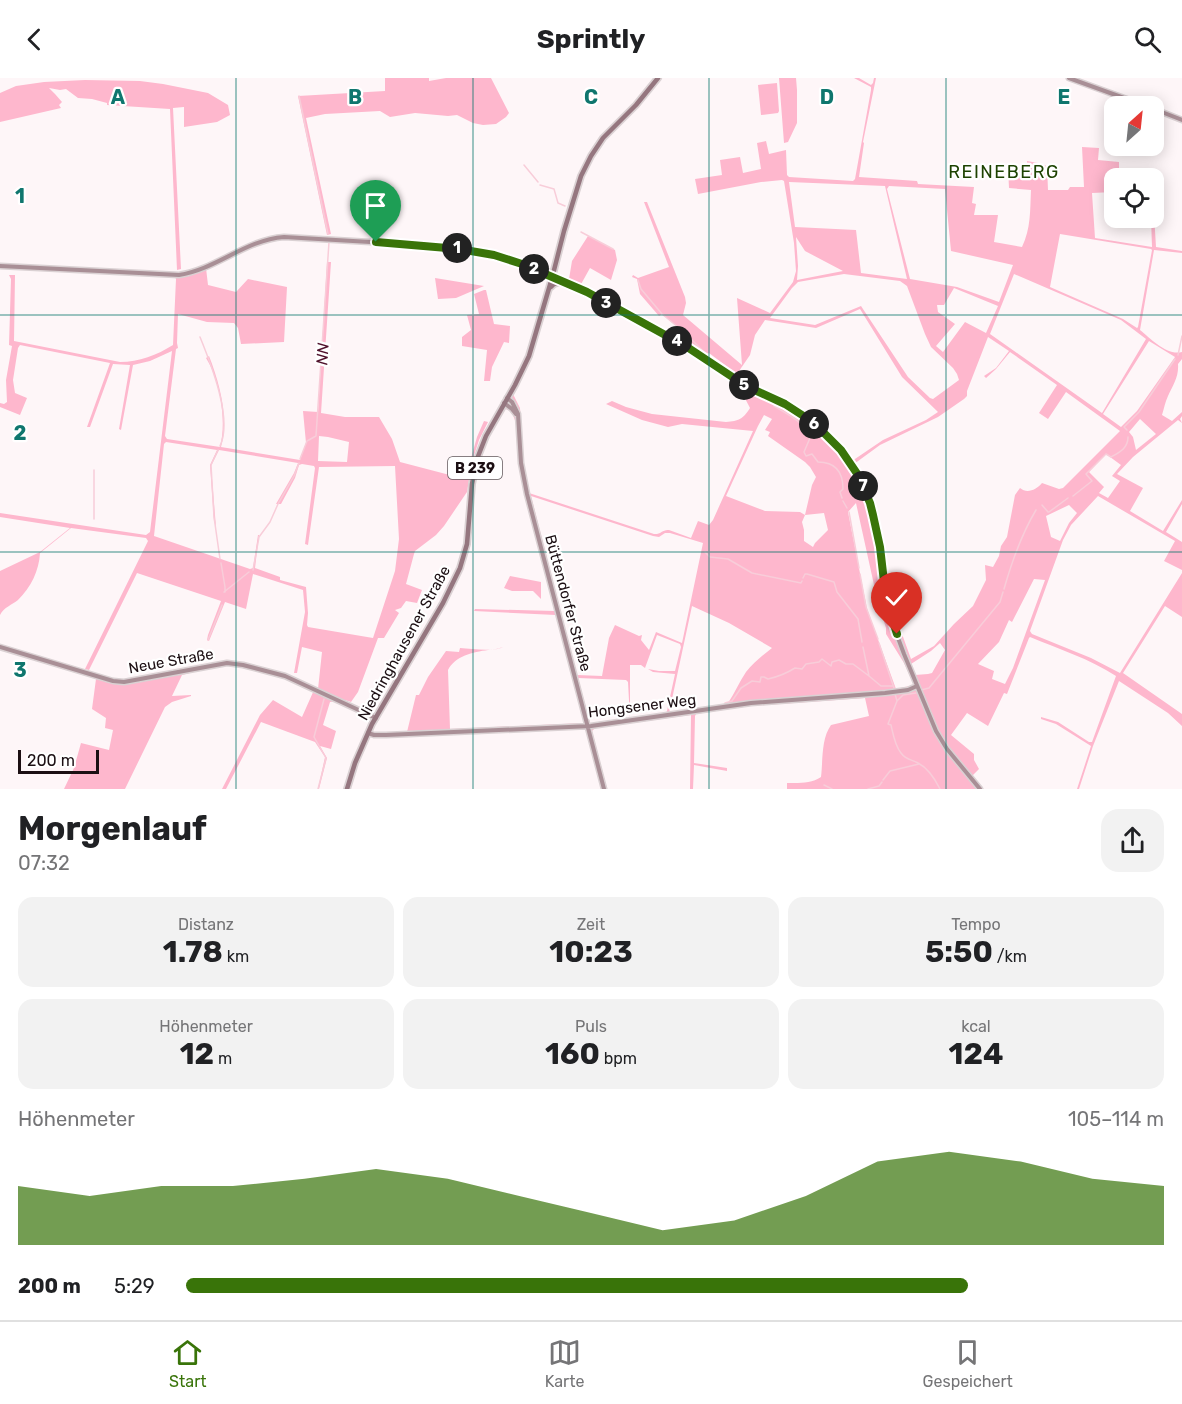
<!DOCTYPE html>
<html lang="de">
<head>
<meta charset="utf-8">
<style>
  body { margin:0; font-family:Rubik,sans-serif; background:#f2f2f2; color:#202124; height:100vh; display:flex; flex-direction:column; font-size:22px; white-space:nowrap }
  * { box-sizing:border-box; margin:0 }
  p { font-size:20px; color:#757577 }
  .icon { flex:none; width:33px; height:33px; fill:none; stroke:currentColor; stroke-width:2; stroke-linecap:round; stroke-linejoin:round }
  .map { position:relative; height:711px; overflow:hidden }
  .details { display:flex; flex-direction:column; background:#fff; flex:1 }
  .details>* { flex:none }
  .needle { width:39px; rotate:27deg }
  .tools { position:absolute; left:1104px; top:18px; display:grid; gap:12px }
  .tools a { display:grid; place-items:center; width:60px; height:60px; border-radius:12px; background:#fff; box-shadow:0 3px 15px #0003; font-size:30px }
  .scale { position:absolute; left:18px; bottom:15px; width:81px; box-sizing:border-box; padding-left:6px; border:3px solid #1c0f13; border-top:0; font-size:16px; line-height:21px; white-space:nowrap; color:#1c0f13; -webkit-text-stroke:4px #fff; paint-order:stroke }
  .pin { position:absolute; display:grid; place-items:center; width:51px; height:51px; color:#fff; margin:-62px -26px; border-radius:50% 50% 50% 0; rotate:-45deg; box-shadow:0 0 6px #0007 }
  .pin .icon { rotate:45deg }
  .km { position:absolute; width:30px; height:30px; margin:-15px; border-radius:50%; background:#222; color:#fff; font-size:16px; line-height:30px; text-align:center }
  .round { display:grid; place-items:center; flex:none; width:63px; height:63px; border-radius:18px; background:#f2f2f2 }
  .overview { display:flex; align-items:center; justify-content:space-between; height:102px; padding:0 18px }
  h1 { font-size:33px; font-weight:700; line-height:45px }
  .stats { display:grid; grid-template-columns:repeat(3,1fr); gap:9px; height:102px; padding:6px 18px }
  .stats div { display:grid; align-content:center; border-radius:15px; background:#f2f2f2; text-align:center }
  .stats b { font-size:30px; font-weight:700 }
  .stats small { font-size:16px; font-weight:400 }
  .stats p { font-size:16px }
  .chart { height:168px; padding:12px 18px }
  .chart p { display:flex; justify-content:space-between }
  .chart svg { width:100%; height:108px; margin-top:6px; fill:#397409; opacity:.7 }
  ul { padding:0 18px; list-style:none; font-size:20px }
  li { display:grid; grid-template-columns:96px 72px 1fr; align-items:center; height:45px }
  li i { height:15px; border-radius:8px; background:#397409 }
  header { display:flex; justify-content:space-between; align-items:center; height:78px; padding:0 18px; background:#fff; font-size:27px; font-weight:700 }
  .dock { display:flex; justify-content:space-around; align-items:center; height:84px; border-top:2px solid #e0e0e0; background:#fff; font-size:16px; color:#757577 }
  .dock a { display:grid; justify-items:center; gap:3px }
  .dock .on { color:#397409 }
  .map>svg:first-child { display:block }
  .green { fill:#feb7cd; fill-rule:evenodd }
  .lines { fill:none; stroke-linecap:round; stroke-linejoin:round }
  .stream { stroke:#f8cdd9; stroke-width:1.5 }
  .secondary-casing { stroke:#dad1d3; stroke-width:7 }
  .primary-casing { stroke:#dad1d3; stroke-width:8 }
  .secondary { stroke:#a98f96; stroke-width:4 }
  .primary { stroke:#95767f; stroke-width:4.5 }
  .route-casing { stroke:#fff; stroke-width:12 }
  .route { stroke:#397409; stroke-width:8 }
  .grid { fill:none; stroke:#0f766e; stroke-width:1.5; stroke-opacity:0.55 }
  .labels { text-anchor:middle; stroke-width:4.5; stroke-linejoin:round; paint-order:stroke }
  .shield { fill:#fff; stroke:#60575a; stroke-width:1.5 }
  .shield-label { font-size:14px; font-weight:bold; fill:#1c0f13 }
  .street-label { font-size:15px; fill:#1c0f13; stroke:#fff }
  .water-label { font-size:16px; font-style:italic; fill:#4f112b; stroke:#fff }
  .quarter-label { font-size:18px; letter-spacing:1.5px; fill:#1e4302; stroke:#fff }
  .grid-label { font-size:20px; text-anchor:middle; font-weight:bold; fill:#0f766e; stroke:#fff; stroke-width:4.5; stroke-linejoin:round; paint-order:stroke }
</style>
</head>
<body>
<header><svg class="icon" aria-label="back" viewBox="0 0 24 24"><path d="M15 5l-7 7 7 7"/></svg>Sprintly<svg class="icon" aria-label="search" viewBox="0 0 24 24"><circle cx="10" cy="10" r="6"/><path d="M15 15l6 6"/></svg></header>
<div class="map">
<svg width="1182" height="711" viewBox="0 0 1182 711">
  <rect width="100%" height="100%" fill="#fef6f8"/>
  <!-- green -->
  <path class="green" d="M385,0h44v3l17,-3h45l18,35 -3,4 -10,7 -13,1 -10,-2 -16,-8 -9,1 -33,-3 -25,4 -10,-6 -55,3 -19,4 25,116 -4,1 -29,-139 87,-5z
    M779,0h17l1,12v33l-9,19 -4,1z
    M854,0h5l12,7 2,-2 1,-5h2l-13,64 1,1 -5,34 58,4 1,3 56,3 -2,16 4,1 -2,11h24l-4,27 28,5c9,-19 8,-36 9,-57l-22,-2 -1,-20 19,1v-8l11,2 9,3 1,24h20l2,-3h14l-2,-40 17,1 -1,12 21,2v16h-5v14l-22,1 3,45 57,9 -1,-29h3v-4l2,33 26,4v2l-28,-3 -14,80c11,9 27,26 42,22v7l-4,5c1,13 -5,21 -10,32 -3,6 -4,13 -6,19l10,6 10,-9v4l-2,3 2,4 -4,-3 -45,37 -16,17 26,14 -13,23 33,20 19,-31v4l-16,28 16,10v28l-18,-9 11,-20 -77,-45 -27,29 -8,15 -33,91 2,3 59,24 29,15 62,-100v44l-17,-11 -42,67 59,41v12l-14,-13 -49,-32 -26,65 -14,43h-2l14,-43 -35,-22 -15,-5v-2l17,5 31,20h3l24,-66c-26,-17 -57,-27 -86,-39l-1,1 -22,56 -3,-1 -16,33 -21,-13 -16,22 23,19v6l5,9 -9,9 10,11h-193v-6c11,0 24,1 34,-6 2,-16 0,-38 10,-52l38,-9 -4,-18 -115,8 -54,8 -1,2 -1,47 33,5v3l-33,-6 -1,24h-3l1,-74 -96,13 -3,3 15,58h-5l-15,-57 -4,-4 -63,3 -113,1 9,-37h3l9,-18 18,-26 13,1 1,-4c13,1 32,4 43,-1 -6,3 -9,2 -15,3 -15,2 -33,6 -40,20l2,59 133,-6 1,-1 -28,-107 -82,-4 1,-2 80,2 -32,-126c-2,-7 -4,-15 -4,-23 -1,-18 1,-37 -9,-52l-6,-1 9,-15 7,14 3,53 3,18 3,14 125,41c6,1 9,-5 15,-4l22,8 7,-17 11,4 4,-5 40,-89 -71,-7 -14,3 -26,-7 -36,-16 6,-3 14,6 26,7 74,8c13,-1 17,-3 24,-14l-13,-25 32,16 2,-3c16,11 38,27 51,42l3,-2c16,17 28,31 38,52l2,-4 7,17 5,18 7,40 3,12 6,38 18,50 23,-13 20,-22 19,-18 13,-26 -1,-15 8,2 6,-11 2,-10 6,-9 8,-42 5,-7c7,6 16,2 22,-5l17,6 4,-1 57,-57 -54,-39 -18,27 -9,-6 18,-28 -47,-33 -14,17 -10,9 -2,-2 12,-8 13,-17 -21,-14 -21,54v5l-3,3 -26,18 -58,28 -26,19 -2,-3 31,-21 43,-20 12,-8 -36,-35 -42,-68 -44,19 -51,-8 -10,15 -5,20 -13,19 -28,-21 -5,3 -22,-13 5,-8 -25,-21 -3,2 -19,-22 -3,-15 -5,-2 1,-2 5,3 31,-11 -25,-65h3l38,95 1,6 -3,12 59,50 -5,-67 33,15 23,-31 3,-11 -2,-28 -10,-62 -2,-1 -21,2 -63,12 -3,-15 27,-4 -2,-15 20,-3 3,16 18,-4 -4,-26 9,-2 3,13 17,-4 1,25 2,2 64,4 2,-2 16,-89v-3zM789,104l96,4 22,93 -46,-6 -5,-43 -61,-3zM889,108l56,3 6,62 62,14 -14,37 -42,-15 -47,-8 -23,-90zM1060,156l91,15 1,1 -14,77 -1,1 -14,-9 -73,-32zM796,159l9,14 38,20 -46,9 1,-14zM844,196l56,7 7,5 18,48 6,13 22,21 4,6 2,6 -26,19 -3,-1 -22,-21 -47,-71 -46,19 -45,-7 22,-30 6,-6zM1014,196l107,46 25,19 -44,74 -112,-79zM954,210l44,18 -12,27 -21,-11 -22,30 -7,-6 19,-22 -17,-12 -1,-7h7zM1149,263l26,16 -38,54 -16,16 -18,-13zM764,337l8,4 -7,11 5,2 -2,4 37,26 5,5 6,10 -4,8 -7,30 -5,-3 -35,-1 -39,-15 32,-70zM1140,341l16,15 -20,16 -3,-13 -4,-5zM1106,376l15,11 -9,11 8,5 -12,17 -9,-5 5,-6 -15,-15zM531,418l122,40 6,1 6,-4h5l33,10 -21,100 -26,-11 -7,18 -8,-10 1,-5 -3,1 -24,-11 -6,13 -7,38 -25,-1zM856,425l22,100 8,25v6l18,29 10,22 -18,4 -29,-80 -19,-97zM1069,427l8,8 -8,10 -9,18 -9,-4 -5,-21zM824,435l4,17 -13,13 -2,4 -9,-6v-11l-2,-8 3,-7zM1034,501l11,1 -32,88 -8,16 -13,-5 2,-8 -16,-7 21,-22 10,-22 3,2zM692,528l37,17 43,25c-9,7 -19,15 -26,24 -7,10 -11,21 -18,31l-29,6 -30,4zM657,557l23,9 1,3 -6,24h-16l-11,-2 5,3 22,2 -8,37 -1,2 -36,6v-54h11l4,3zM940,565l5,7 -13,23 -4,1 -13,1 -4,-11 20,-13zM578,600l48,2 2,2 2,37 -37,5 -3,-1z
    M85,2l55,1 23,3 45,9 20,12 2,10 -13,7 -33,5v-20l-11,1 8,161 -4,1 -7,-161 -63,-4v-2l-15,-4 -14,-1 -12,-9 -6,1 -11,-2 6,6 7,8 -3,3 2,3 -61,14v-29l16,-7 28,-4z
    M777,5l2,28 -1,2 -17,2 -3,-30z
    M588,158l27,14 2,10 -6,20 -21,-12 -10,18 -11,-7 3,-18z
    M327,184h4l-10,151 24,4h34l13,22 8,23 65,17 12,-42 7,-16 4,1 -9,18 -7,22 -5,30 -23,34 -8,9 -21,16 -1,3 -8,30 16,6 -5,13 -11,-2 -5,7 -6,2 4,3 -15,25h-6l-20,54 -7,10 -6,-2 -1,1 -26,-12 4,-37 -20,-5 -5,26h-3l11,-61 -2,-22 -50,-16 -7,35 -21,-7 -16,39 -2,-1 1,-5 13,-34 -84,-28 -48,97 -4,-1 63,-128 -2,-3 -75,-10 -31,25c-1,18 -9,34 -22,47 -6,5 -14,7 -18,15v-44l40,-19 30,-24 -70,-11v-4l146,22 4,-3 22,-181 -22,10 -17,4 -12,65 -2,-1 11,-64 -17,-1 -23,63h-3l23,-64 -90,-18 -2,3 -5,32 2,13 12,5 -7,17 -20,-8v-4l4,1 3,-2 -1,-22 6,-34 -3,-1 2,-66 -2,-4h6l-1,66 106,21c19,0 37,-7 53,-17l3,-66 -1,-2 22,-5 9,-4 2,17 28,7 12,-13 39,8 -3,55 -43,2 -3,-16 -4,-5 -27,-1 -29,-8 -1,29 1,5 -2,1 -11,87 2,3 53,8c7,-26 0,-67 -14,-89l3,-2c11,28 20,62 12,91l79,13 6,-17 -3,-32 15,1zM319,358l9,1 21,5 -2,20 -29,-1zM166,364l51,8 -7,15 4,56 2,6 -5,-61 8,-16 79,13 -4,10 -18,31h5l14,-26 4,-13 3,-1 12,2 1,2 -10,76 3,1 11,-78 76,-1 4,73 -4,32 -22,67 -65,-11 -1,-2 1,-12 -2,-26 -26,-7v-3l-25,-9 4,-33h-1l-5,33 -3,1 -96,-33 10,-92z
    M435,200l49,8 -28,12 -18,1z
    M484,212h2l8,34 16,2 -1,17 -5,-1 -12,25 -2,14h-6l3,-31 -25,-4v-9l9,-7 -4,-15 12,-1 -5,-20z
    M510,498l31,6v17l-8,-8h-21l-8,-3z
    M209,590l-27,7 -10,21 19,-1v1l-19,6 -7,5 -40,82h-61l10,-21 7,-25 28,7 4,-20 -8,-2 1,-10 -14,-9 4,-30 16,4 12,1z
    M314,612l23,11 -7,1 -7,23 13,6 -5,18 -11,-3 7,12 -8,31h-1l7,-32 -10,-15 -54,-20 -35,67h-4l38,-74 13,-15 29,17z"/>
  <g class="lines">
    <!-- stream -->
    <path class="stream" d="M299,18l29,138
      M524,87l14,17
      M540,107l14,4 4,14 7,3
      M581,154l32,17
      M638,202l3,9 21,25 28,23
      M200,259c11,27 33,82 20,109
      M691,261l13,13 31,23
      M1178,277l4,-19
      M739,299l24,15
      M761,318l4,3
      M772,323l2,1v4c13,8 31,16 36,32l-6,14 2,4 6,-2 6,8c19,0 25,11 25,27l-3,3 2,6
      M1127,352l-3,-3 15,-15 36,-53
      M218,372l-7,15 3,52 6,42
      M1106,376l5,3c9,-5 17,-9 17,-20
      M300,381l7,-18 9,-5 13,-194
      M1096,386l9,-9
      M94,392v49
      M1073,418l19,-15 -6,-7 9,-9
      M843,423l4,7
      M1042,427l6,7h1l19,-14
      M849,434l10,56
      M705,474l5,5 18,2 24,14 49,10 1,-2
      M221,485l4,24v5
      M253,492l6,-33 11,-15 8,-18 16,-28 5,-13
      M860,496l6,33 12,32
      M803,500l2,-4h2l27,8 3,10 21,27 4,23
      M1004,511c8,-28 17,-54 32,-79
      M224,514l25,-20
      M208,562l14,-35
      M879,565l15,45
      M863,569l6,29 12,10h13
      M921,612l8,-2 71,-86 3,-10
      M895,616l2,7 -9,23 3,1c2,9 4,21 10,28 5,7 10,6 17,10 10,5 17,16 22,26
      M898,622l5,-5 13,-2
      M725,625l7,-2 9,-13 11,-7 8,1 1,-5h3l4,2c9,-2 19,-6 27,-11l7,1 4,-5 13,-2 3,-3 9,7 1,-4 7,-2 7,4h7l16,12
      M883,702l7,-9 29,-7
      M824,707l8,4
      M318,711l8,-31 -12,-21 10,-38
      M868,711l11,-3 3,-4"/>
    <defs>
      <path id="secondary" d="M1069,0l77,28
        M1154,31l28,11
        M0,188l179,9c38,-6 66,-35 105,-38l138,8 37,4 34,6 54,16 140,76 49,33 18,10 31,14 28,19 28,27 18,25 11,28 3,12 7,32 4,44 4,20 16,43 32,77 11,18 33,40
        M534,191l34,15
        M507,320l5,4 6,12 3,49 6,31 77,295
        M504,325l8,6 4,5
        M0,569l113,34 11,1 103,-19 16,2 42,11 91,42
        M368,655l6,2h12l205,-9 160,-23 134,-10 23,-3 9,-4"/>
      <path id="primary" d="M551,209l3,-3 7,-2
        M347,711l8,-26 17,-39 71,-121 17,-35 7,-24 5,-60 5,-25 9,-23 29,-51 14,-29 23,-78 12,-47 17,-55 10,-20 12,-18 33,-33 22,-27"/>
    </defs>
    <!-- secondary casing -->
    <use href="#secondary" class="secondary-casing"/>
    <!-- primary casing -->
    <use href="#primary" class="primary-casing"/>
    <!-- secondary -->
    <use href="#secondary" class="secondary"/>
    <!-- primary -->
    <use href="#primary" class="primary"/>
  </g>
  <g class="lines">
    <defs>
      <path id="route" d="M376,164l83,7 35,6 28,9 65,28 100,55 59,39 39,18 17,11 21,17 18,18 17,25 12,28 3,12 7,32 6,52 11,35"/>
    </defs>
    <!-- route casing -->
    <use href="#route" class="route-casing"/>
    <!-- route -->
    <use href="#route" class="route"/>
  </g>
  <!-- grid -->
  <path class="grid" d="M236,0v711M473,0v711M709,0v711M946,0v711M0,237h1182M0,474h1182"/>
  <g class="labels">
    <!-- shield labels -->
    <rect class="shield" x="448" y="379" width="54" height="22" rx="4.5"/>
    <g class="shield-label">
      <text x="475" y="395">B 239</text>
    </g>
    <!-- street labels -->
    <g class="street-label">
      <text transform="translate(568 525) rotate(75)" y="5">Büttendorfer Straße</text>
      <text transform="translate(404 565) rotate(-61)" y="5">Niedringhausener Straße</text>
      <text transform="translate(171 583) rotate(-10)" y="5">Neue Straße</text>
      <text transform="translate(642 628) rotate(-7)" y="5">Hongsener Weg</text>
    </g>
    <!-- water labels -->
    <g class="water-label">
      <text transform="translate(322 276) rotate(-86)" y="6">NN</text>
    </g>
    <!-- quarter labels -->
    <g class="quarter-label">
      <text x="1004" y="100">REINEBERG</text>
    </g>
  </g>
  <g class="grid-label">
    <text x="118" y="26">A</text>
    <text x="355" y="26">B</text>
    <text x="591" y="26">C</text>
    <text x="827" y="26">D</text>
    <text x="1064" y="26">E</text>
    <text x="20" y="125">1</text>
    <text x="20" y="362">2</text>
    <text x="20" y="599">3</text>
  </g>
</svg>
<div class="tools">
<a><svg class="needle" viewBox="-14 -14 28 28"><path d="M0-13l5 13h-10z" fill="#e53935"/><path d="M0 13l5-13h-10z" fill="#757577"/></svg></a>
<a><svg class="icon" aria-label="locate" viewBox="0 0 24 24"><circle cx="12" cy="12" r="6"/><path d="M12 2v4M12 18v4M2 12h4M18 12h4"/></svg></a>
</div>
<div class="scale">200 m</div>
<div class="pin" style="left:376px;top:164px;background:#1e9e55"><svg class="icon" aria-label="arrive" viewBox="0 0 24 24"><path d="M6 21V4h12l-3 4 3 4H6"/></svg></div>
<div class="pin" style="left:897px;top:556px;background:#d93025"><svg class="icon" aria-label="check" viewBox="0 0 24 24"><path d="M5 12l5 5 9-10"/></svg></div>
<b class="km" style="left:457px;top:170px">1</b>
<b class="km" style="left:534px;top:191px">2</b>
<b class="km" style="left:606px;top:225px">3</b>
<b class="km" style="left:677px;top:263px">4</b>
<b class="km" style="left:744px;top:307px">5</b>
<b class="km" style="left:814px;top:346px">6</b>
<b class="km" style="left:863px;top:408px">7</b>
</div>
<section class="details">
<div class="overview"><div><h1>Morgenlauf</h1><p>07:32</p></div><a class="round"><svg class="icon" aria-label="share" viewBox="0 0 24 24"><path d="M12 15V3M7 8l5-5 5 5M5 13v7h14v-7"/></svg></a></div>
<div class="stats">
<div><p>Distanz</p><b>1.78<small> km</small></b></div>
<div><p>Zeit</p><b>10:23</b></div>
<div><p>Tempo</p><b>5:50<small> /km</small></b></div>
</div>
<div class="stats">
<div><p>Höhenmeter</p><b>12<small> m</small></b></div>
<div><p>Puls</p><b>160<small> bpm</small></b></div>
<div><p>kcal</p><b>124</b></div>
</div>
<div class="chart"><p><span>Höhenmeter</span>105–114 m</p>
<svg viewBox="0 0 160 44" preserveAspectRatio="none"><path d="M0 44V20L10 24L20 20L30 20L40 17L50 13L60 17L70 24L80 31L90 38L100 34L110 24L120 10L130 6L140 10L150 17L160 20V44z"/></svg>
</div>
<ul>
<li><b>200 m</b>5:29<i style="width:80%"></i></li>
</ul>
</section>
<nav class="dock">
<a class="on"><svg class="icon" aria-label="home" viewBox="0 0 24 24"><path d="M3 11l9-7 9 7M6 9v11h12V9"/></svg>Start</a>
<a><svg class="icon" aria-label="map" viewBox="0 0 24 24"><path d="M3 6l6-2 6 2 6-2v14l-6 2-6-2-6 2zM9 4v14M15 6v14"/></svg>Karte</a>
<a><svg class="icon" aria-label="saved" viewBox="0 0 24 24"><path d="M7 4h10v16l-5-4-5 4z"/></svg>Gespeichert</a>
</nav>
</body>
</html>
